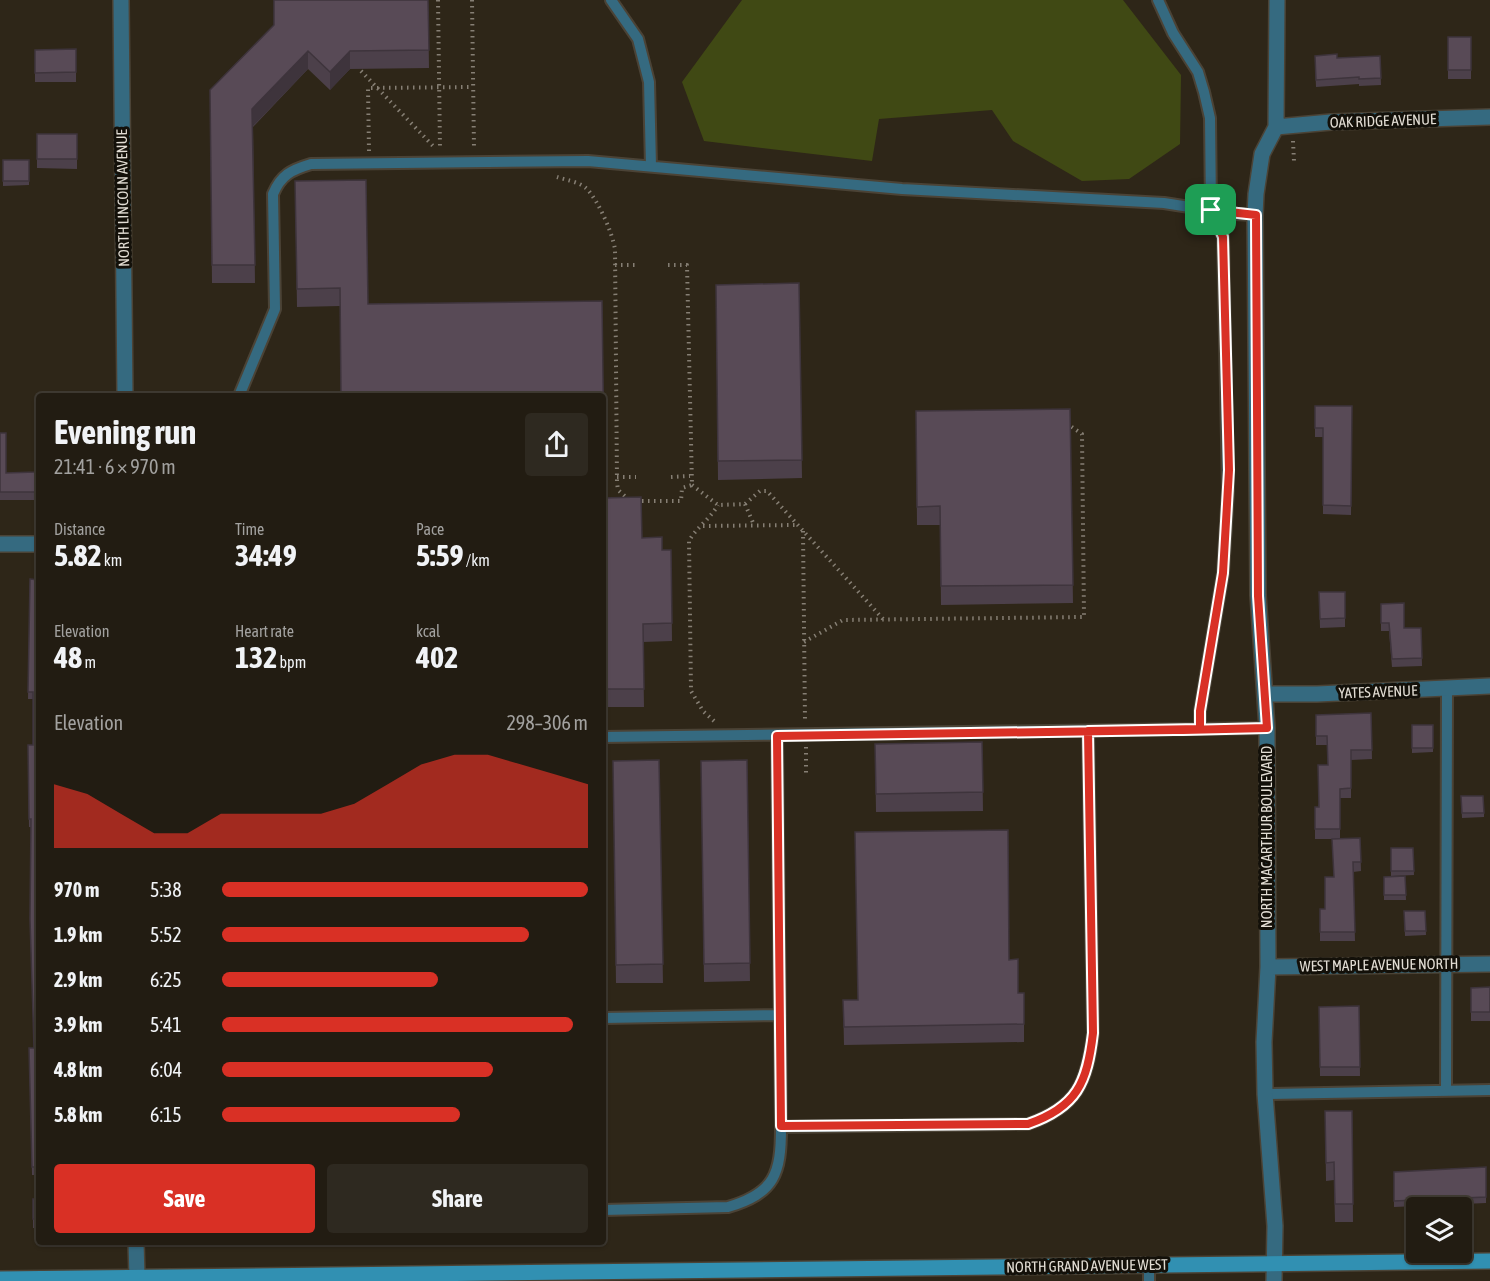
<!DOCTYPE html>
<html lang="en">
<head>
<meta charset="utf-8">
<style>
  body { margin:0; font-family:"Asap Condensed",sans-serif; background:#2e2920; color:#f1f3f6; height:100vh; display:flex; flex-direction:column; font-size:22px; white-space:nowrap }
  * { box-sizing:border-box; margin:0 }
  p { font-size:20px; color:#a2a19f }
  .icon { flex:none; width:33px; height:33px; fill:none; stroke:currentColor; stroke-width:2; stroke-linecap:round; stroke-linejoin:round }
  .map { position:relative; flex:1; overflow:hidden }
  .panel { position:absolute; left:36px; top:393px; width:570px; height:852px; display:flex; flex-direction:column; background:#221c12; border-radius:6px; box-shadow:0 2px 4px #0004,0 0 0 2px #3f3a32 }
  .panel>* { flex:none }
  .fabs { position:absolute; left:1406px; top:1197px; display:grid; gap:12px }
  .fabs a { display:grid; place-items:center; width:66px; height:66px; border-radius:6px; background:#221c12; box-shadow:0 2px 4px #0004,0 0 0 2px #3f3a32; font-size:30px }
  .pin { position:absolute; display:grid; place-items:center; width:51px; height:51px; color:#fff; margin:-26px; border-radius:12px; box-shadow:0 3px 9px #0006 }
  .round { display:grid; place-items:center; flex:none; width:63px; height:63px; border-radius:6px; background:#2e2920 }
  .overview { display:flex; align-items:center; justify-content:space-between; height:102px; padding:0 18px }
  h1 { font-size:33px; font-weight:700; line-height:45px }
  .figures { display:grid; grid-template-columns:repeat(3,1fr); gap:9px; height:102px; padding:6px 18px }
  .figures div { display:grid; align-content:center }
  .figures b { font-size:30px; font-weight:700 }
  .figures small { font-size:16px; font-weight:400 }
  .figures p { font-size:16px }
  .chart { height:168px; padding:12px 18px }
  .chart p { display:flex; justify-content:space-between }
  .chart svg { width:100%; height:108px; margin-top:6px; fill:#d93025; opacity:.7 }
  .cta { display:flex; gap:12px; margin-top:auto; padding:12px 18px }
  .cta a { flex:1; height:69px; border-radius:6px; background:#d93025; color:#fff; font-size:24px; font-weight:700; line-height:69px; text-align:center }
  .cta a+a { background:#2e2920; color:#f1f3f6 }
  ul { padding:0 18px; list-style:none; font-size:20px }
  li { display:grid; grid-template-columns:96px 72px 1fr; align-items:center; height:45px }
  li i { height:15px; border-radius:8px; background:#d93025 }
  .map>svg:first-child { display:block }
  .green { fill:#404914 }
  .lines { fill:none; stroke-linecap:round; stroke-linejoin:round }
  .service-casing { stroke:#4b4336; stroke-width:14 }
  .minor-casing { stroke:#4b4336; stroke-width:18 }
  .secondary-casing { stroke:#4b4336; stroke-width:18 }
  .path { stroke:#867f74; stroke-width:4; stroke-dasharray:1.5 4.5; stroke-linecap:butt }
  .service { stroke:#356a80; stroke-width:10 }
  .minor { stroke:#356a80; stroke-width:15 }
  .secondary { stroke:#3190b2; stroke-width:15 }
  .wall { fill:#4c404a }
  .shaded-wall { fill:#3e343c }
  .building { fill:#584a56; stroke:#3e343c; stroke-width:1.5 }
  .route-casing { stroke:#fff; stroke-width:12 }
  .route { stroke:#d93025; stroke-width:8 }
  .labels { text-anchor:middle; stroke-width:6; stroke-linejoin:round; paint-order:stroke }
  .street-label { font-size:15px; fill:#e2ddd4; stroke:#131009 }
</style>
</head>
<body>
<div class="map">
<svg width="1490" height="1281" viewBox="0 0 1490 1281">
  <rect width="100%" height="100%" fill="#2e2618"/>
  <!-- green -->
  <path class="green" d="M742,0h381l58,75 -1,69 -51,35 -47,2 -69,-40 -21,-31 -113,9 -7,42 -168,-20 -22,-59z"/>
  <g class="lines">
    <defs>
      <path id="service" d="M611,0l27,39 11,43 2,84
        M1158,0l15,33 25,39 6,20 6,26 1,92 12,27 5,254 -5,82 -23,138v18
        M239,396l36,-87 -2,-115c8,-19 18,-24 38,-30l277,-3 314,28 262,14 70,11 21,1
        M603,737l664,-9
        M603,1018l177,-3
        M1446,1091l1,-402
        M1265,1094l225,-4
        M781,1127l247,-3c49,-17 59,-41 65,-91l-5,-302
        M603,1210l125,-3c47,-14 53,-33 53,-80l-4,-391
        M1149,1265v16"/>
      <path id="minor" d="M121,0l4,396
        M1276,127l55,-5 159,-5
        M0,544h39
        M1266,694h51l173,-8
        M1268,967l222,-3
        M136,1242l1,35
        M1274,1281l1,-55 -10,-132 -1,-52 4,-75 -1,-239 -9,-133 -3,-380 1,-21 6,-40 14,-27 1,-127"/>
      <path id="secondary" d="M0,1279l1490,-18"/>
    </defs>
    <!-- service casing -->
    <use href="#service" class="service-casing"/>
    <!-- minor casing -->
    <use href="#minor" class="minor-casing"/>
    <!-- secondary casing -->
    <use href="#secondary" class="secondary-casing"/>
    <!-- path -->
    <path class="path" d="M438,0l2,149
      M472,0l2,149
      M361,71l74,77
      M1293,141l1,20
      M369,151l-1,-63 105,-1
      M557,177c9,3 23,5 30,12 12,13 25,43 28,60l2,234 1,7 11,10
      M615,265h21
      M617,477h19
      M671,477l19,-1
      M692,485l26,20 27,-1 15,-13h7l116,128
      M636,501h45l1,-13 10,-3 -5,-220h-21
      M745,504l9,21
      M703,526l94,-1
      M803,531l2,190
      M804,642l39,-22 241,-3 -2,-183 -13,-9h-3
      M714,721l-11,-10 -12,-20 -2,-150c6,-12 21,-22 29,-36
      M806,747v28"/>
    <!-- service -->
    <use href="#service" class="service"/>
    <!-- minor -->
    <use href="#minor" class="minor"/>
    <!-- secondary -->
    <use href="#secondary" class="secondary"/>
  </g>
  <!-- wall -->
  <path class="wall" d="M428,0l1,68 -79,1 -20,21 -22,-21 -55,58 2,156h-43l-2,-193 64,-65z
    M1448,37h23v42h-23z
    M76,49v33h-41v-32z
    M1380,56l1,29 -22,1v-2l-43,3 -1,-24 22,-5z
    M37,134h40v35l-40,-1z
    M3,160h26v25l-26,1z
    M295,181l73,123 234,-3 2,168h-1v-73l-263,-90 -43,1z
    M799,283l3,195 -84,2 -2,-195z
    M1315,406h37l-1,109 -28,-1v-77h-8z
    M1070,409l3,194 -132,2 -1,-80h-23l-1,-114z
    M0,433l6,40 29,-1 4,-38v66h-39z
    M603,498l39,40 20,12h9l1,91 -29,1 1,65h-41z
    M30,579l9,1v595h-7l-3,-127h5l-3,-221h-2l-1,-82h5v-46h-5z
    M1319,592h26v35l-25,1z
    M1381,604l23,24h17l1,38 -30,1 -3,-36h-8z
    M1371,713l1,46 -21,1v38h-11v41h-25v-32h3l10,-42 -1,-20h-11v-30z
    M1412,725h21v27l-21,1z
    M982,742l1,69 -107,1 -1,-68z
    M659,760l4,223h-47l-3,-222z
    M747,760l3,221 -46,1 -3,-221z
    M1461,796l23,17v4l-22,1z
    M1360,838l1,33 -8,1 2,69h-35v-32h5l8,-32z
    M1391,848h22l1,27 -23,1z
    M1405,876l1,24h-22v-23z
    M1404,911h21l1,24 -21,1z
    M1009,960l9,33h6v49l-180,3 -1,-45h14z
    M1490,987v34h-19v-33z
    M1359,1006l1,70h-40l-1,-69z
    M1325,1111h27l1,111h-18l-1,-42 -8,1z
    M1486,1167v36l-92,4v-35z
    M33,1199h6v29h-6z"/>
  <!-- shaded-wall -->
  <path class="shaded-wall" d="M308,51v18l-56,58v-18z
    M350,51v18l-20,21v-18z"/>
  <!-- building -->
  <path class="building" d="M274,0h154l1,50 -79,1 -20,21 -22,-21 -56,58 3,156h-43l-2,-175 64,-65z
    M1448,37h23v33h-23z
    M76,49v23l-41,1v-23z
    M1337,54v4l43,-2 1,22 -22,1v-2l-43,3 -1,-24z
    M37,134h40v25h-40z
    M3,160h26v21h-26z
    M366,180l2,124 234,-3 2,150h-1v-55h-262l-1,-108 -43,1 -2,-108z
    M799,283l3,177 -84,1 -2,-176z
    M1315,406h37l-1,100 -28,-1v-77h-8z
    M1070,409l3,176 -132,1 -1,-80 -23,1 -1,-96z
    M0,433h6v40l29,-1v-38h4v58h-39z
    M641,497l1,41 20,-1v13h9l1,73 -29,1 1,65h-41v-191z
    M30,579l9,1v587h-7l-3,-119h5l-4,-129 1,-100h-2l-1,-74h5v-53h-5z
    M1319,592h26v26l-25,1z
    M1404,603v25h17l1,30 -30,1 -3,-36h-8v-19z
    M1371,713l1,37h-21v38l-11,1v40h-25v-22h4l-1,-42h10l-1,-29h-11v-21z
    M1412,725h21v23h-21z
    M982,742l1,50 -107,2 -1,-50z
    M659,760l4,204 -47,1 -3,-204z
    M747,760l3,203 -46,1 -3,-203z
    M1461,796h22l1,17h-22z
    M1008,830l1,130 9,-1v34h6v31l-180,3 -1,-27h15l-3,-168z
    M1360,838l1,24h-8l2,70h-35v-23h5v-32h9l-2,-38z
    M1391,848h22l1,23h-23z
    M1405,876l1,19h-22v-18z
    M1404,911h21l1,20h-21z
    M1490,987v25h-19v-24z
    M1359,1006l1,61h-40l-1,-60z
    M1325,1111h27l1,93h-18l-1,-42 -8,1z
    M1486,1167v30l-92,4v-29z
    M33,1199h6v20h-6z"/>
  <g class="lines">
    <defs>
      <path id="route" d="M1211,210l12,27 6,233 -6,103 -23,138v18l-112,2 5,302c-6,50 -16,74 -65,91l-247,2 -4,-390c132,-2 264,-4 397,-6h9l84,-2 -9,-132 -2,-381 -45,-5"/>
    </defs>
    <!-- route casing -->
    <use href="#route" class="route-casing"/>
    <!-- route -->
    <use href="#route" class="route"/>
  </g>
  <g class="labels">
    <!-- street labels -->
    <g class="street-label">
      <text transform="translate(1383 121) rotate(-2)" y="5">OAK RIDGE AVENUE</text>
      <text transform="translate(123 198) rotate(-91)" y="5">NORTH LINCOLN AVENUE</text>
      <text transform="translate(1378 692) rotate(-2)" y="5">YATES AVENUE</text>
      <text transform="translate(1267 837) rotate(-90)" y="5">NORTH MACARTHUR BOULEVARD</text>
      <text transform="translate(1379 965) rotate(-1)" y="5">WEST MAPLE AVENUE NORTH</text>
      <text transform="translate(1087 1266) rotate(-1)" y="5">NORTH GRAND AVENUE WEST</text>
    </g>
  </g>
</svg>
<div class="fabs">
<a><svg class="icon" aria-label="layers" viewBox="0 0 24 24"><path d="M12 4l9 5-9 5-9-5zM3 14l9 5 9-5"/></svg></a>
</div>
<div class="pin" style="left:1211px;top:210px;background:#1e9e55"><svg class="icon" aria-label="arrive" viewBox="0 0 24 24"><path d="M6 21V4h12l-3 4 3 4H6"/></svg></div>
<section class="panel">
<div class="overview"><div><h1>Evening run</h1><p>21:41 · 6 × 970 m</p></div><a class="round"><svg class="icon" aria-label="share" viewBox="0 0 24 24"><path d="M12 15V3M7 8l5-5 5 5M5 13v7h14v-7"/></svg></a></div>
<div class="figures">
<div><p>Distance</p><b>5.82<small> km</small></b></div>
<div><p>Time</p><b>34:49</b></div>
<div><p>Pace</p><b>5:59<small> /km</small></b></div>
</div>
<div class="figures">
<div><p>Elevation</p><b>48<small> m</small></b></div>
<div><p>Heart rate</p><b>132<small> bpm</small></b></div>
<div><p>kcal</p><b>402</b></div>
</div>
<div class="chart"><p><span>Elevation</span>298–306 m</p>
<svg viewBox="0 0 160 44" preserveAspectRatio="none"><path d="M0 44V18L10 22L20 30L30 38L40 38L50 30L60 30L70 30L80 30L90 26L100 18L110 10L120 6L130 6L140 10L150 14L160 18V44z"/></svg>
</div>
<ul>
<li><b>970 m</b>5:38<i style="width:100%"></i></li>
<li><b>1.9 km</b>5:52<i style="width:84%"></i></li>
<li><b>2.9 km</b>6:25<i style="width:59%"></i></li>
<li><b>3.9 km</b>5:41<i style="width:96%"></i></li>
<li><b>4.8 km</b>6:04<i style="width:74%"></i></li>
<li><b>5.8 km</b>6:15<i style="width:65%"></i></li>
</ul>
<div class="cta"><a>Save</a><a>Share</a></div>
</section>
</div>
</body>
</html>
